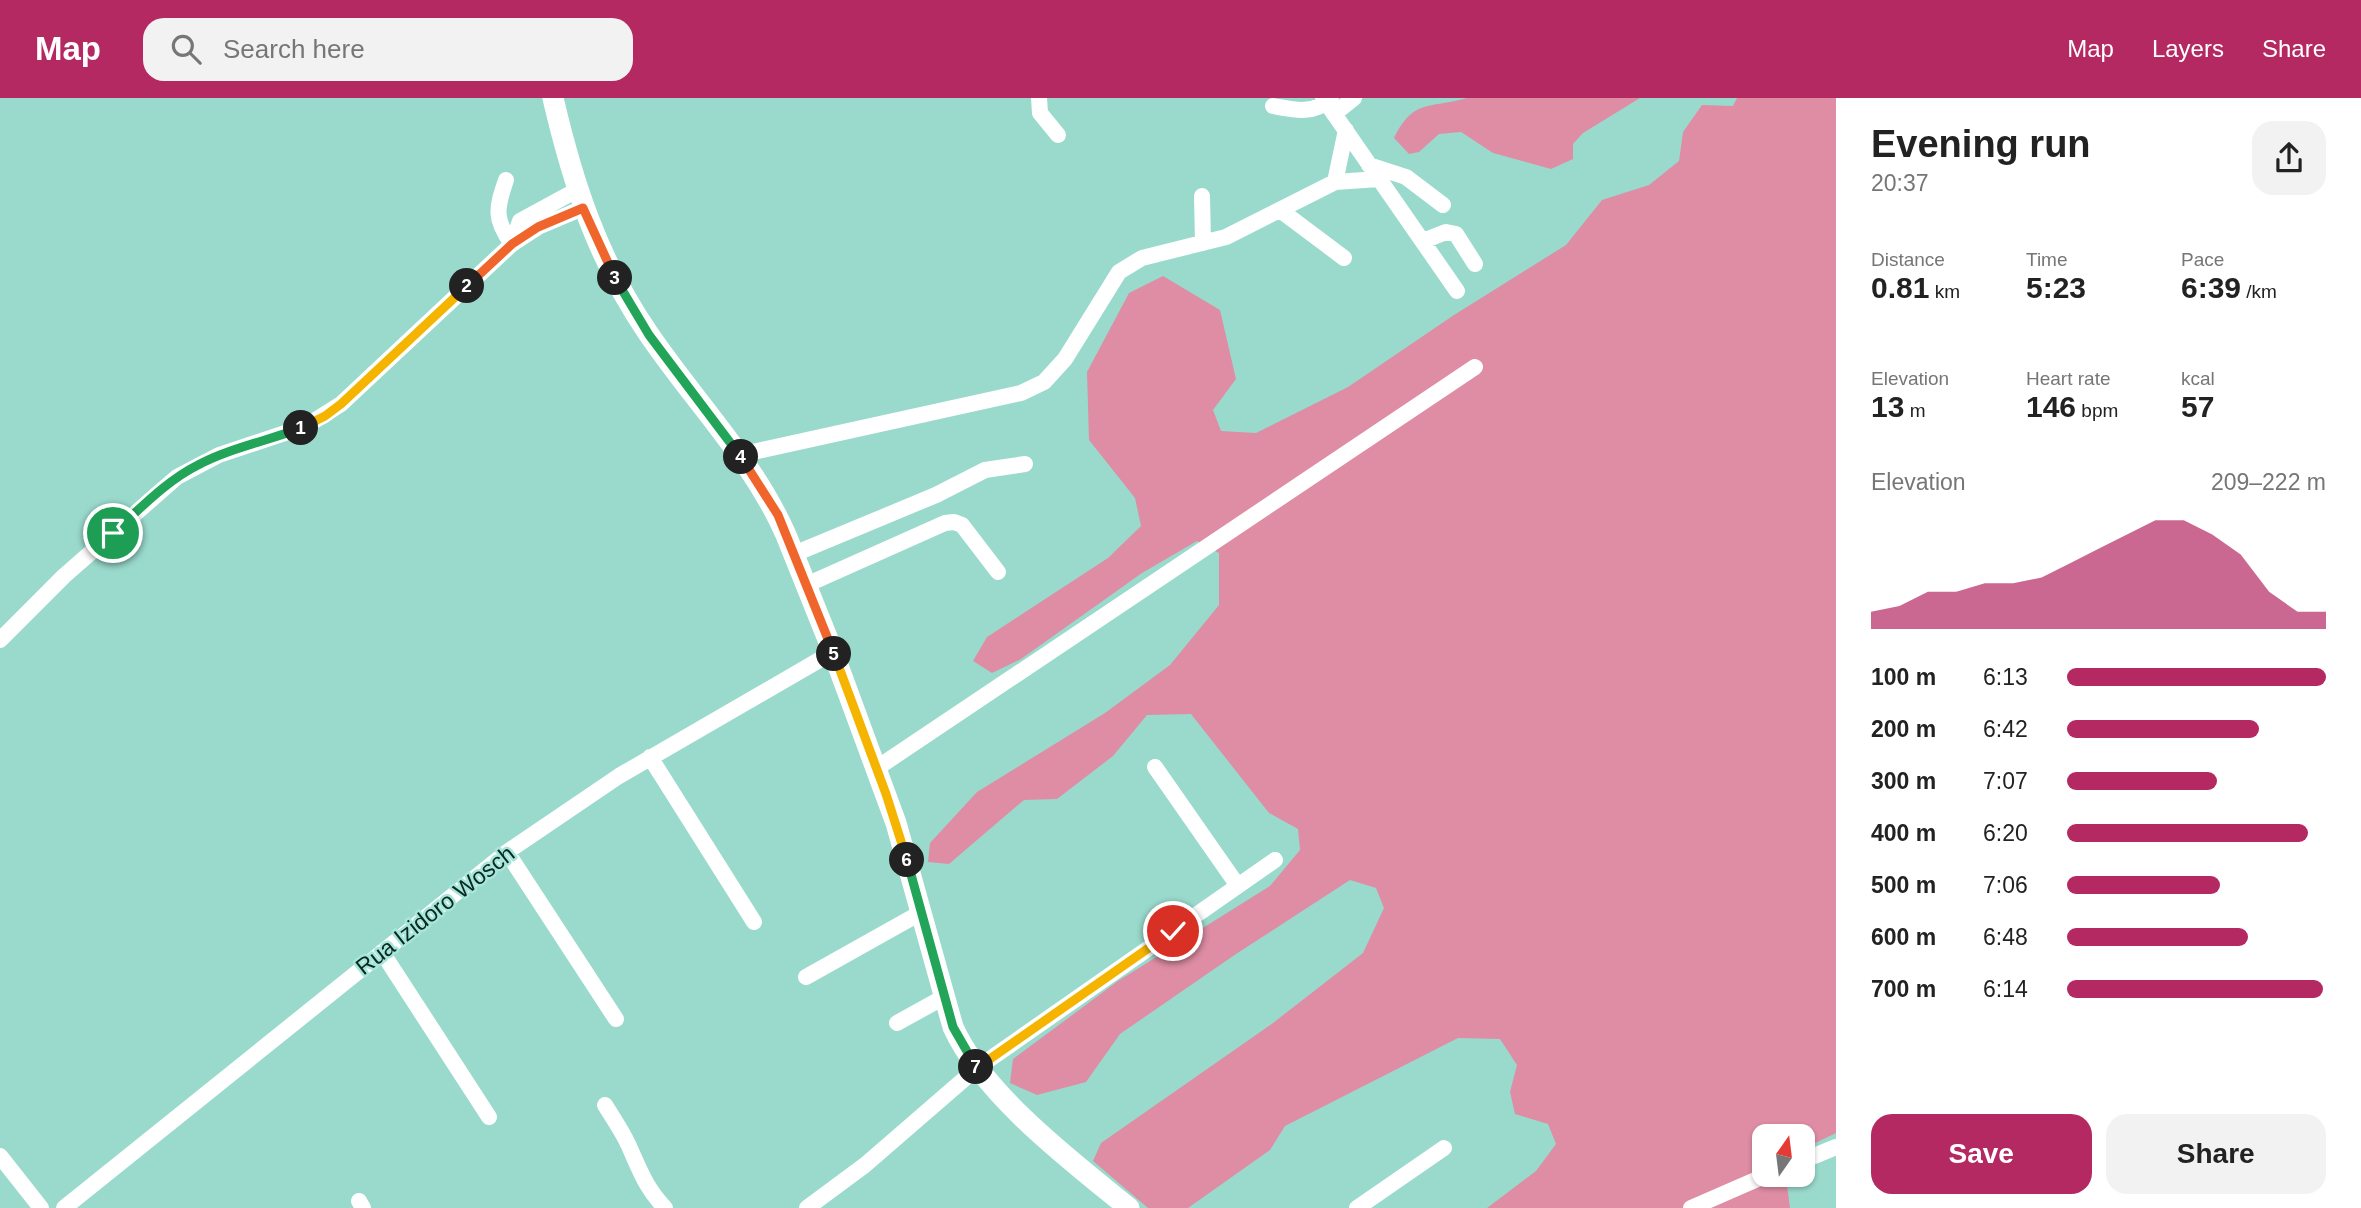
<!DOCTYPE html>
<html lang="en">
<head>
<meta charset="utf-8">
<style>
  body { margin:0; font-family:Arial,sans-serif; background:#f2f2f2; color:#222; height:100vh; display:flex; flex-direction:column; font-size:26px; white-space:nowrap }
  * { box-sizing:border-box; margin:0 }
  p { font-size:23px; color:#767676 }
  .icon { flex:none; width:38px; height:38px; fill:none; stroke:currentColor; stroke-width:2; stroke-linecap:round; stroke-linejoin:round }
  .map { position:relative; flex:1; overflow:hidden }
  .details { display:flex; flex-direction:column; background:#fff; width:525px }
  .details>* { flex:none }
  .needle { width:46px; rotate:14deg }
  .tools { position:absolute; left:1752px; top:1026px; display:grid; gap:14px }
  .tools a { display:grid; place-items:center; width:63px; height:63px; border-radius:14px; background:#fff; box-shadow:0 2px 5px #0004; font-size:35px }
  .pin { position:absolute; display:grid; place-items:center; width:60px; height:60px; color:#fff; margin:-30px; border:4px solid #fff; border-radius:50%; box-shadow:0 2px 7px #0007 }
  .km { position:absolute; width:35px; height:35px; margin:-18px; border-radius:50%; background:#222; color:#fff; font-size:19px; line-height:35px; text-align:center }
  .round { display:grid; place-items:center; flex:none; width:74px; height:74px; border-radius:21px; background:#f2f2f2 }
  .head { display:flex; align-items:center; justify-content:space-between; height:119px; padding:0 35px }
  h1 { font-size:38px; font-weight:600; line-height:52px }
  .figures { display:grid; grid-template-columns:repeat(3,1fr); gap:10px; height:119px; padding:7px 35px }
  .figures div { display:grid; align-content:center }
  .figures b { font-size:30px; font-weight:600 }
  .figures small { font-size:19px; font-weight:400 }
  .figures p { font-size:19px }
  .chart { height:196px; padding:14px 35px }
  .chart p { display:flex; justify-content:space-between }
  .chart svg { width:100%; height:126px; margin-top:7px; fill:#b52963; opacity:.7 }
  .button { display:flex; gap:14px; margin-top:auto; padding:14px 35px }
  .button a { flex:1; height:80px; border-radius:21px; background:#b52963; color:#fff; font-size:28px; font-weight:600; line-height:80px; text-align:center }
  .button a+a { background:#f2f2f2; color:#222 }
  ul { padding:0 35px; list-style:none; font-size:23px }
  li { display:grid; grid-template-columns:112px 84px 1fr; align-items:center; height:52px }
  li i { height:18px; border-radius:9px; background:#b52963 }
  header { display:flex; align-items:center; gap:42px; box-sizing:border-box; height:98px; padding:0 35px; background:#b52963; color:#fff }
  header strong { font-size:33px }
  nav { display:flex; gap:38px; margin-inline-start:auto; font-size:24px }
  .search { width:490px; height:63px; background:#f2f2f2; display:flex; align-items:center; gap:18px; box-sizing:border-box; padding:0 24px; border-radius:21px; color:#767676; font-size:26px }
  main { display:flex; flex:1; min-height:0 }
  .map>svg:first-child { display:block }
  .green { fill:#de8da4 }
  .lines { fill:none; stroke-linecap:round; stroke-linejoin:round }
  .minor { stroke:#fff; stroke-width:16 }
  .major { stroke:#fff; stroke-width:21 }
  .split-1-casing { stroke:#fff; stroke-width:14 }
  .split-2-casing { stroke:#fff; stroke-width:14 }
  .split-3-casing { stroke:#fff; stroke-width:14 }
  .split-4-casing { stroke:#fff; stroke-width:14 }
  .split-5-casing { stroke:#fff; stroke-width:14 }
  .split-6-casing { stroke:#fff; stroke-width:14 }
  .split-7-casing { stroke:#fff; stroke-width:14 }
  .split-8-casing { stroke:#fff; stroke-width:14 }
  .split-1 { stroke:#22a559; stroke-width:9 }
  .split-2 { stroke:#f5b400; stroke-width:9 }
  .split-3 { stroke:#f0652b; stroke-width:9 }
  .split-4 { stroke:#22a559; stroke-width:9 }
  .split-5 { stroke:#f0652b; stroke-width:9 }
  .split-6 { stroke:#f5b400; stroke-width:9 }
  .split-7 { stroke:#22a559; stroke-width:9 }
  .split-8 { stroke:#f5b400; stroke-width:9 }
  .labels { text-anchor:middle; stroke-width:5; stroke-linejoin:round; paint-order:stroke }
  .street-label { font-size:23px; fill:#0c2722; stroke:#a6e7da }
</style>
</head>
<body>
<header>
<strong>Map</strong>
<div class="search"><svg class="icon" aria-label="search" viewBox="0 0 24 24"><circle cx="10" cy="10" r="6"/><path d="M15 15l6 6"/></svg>Search here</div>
<nav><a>Map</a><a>Layers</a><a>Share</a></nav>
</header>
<main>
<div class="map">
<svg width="1836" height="1110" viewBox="0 0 1836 1110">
  <rect width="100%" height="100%" fill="#9adacd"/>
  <!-- green -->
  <path class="green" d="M1467,0h173l-57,35 -10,11v15l-22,10 -58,-16 -32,-21 -22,2 -20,18 -10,2 -15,-16c20,-40 35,-29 73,-40z
    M1737,0h99v1035l-33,16 -1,-13h-38v38h23l-1,3 4,31h-303l49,-37 20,-27 -8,-20 -33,-10 -5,-22 7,-27 -17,-26 -42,-1 -173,88 -15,24 -82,58h-40l-55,-47 8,-18 172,-120 90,-70 21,-45 -8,-20 -26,-8 -114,74 -116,80 -34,48 -49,13 -27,-12 3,-24 105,-78 152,-95 30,-36 -2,-21 -29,-16 -78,-99 -44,1 -34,41 -56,43 -33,1 -75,64 -21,-2 2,-19 47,-51 128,-79 65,-48 49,-60v-52l-22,-12 -55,32 -121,86 -29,14 -19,-12 14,-24 121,-79 33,-32 -6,-28 -46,-58 -2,-68 42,-79 34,-17 57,34 16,69 -23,31 8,21 35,2 92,-46 106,-72 112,-70 36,-45 47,-15 30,-24 4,-29 19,-27 31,1z"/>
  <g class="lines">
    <!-- minor -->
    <path class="minor" d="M1039,0l1,15 18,22
      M1323,0l134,193
      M1273,8c21,4 41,9 58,-8
      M1334,16l20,-16
      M1369,67l37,12 37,28
      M506,82c-10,29 -12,39 6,64
      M1335,84l11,-52
      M1202,98l1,47
      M1280,112l64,48
      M1423,143l23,-9 10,2 19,30
      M512,146l8,-23 57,-31
      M739,357l282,-62 23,-11 21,-23 54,-87 23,-14 84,-21 109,-55 44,-3
      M794,456l142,-59 49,-25 40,-6
      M806,487l139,-62 9,-1 8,3 36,47
      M0,542l64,-64 113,-99 42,-22 87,-29 35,-22 171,-160 26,-17 45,-19
      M650,659l104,165
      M1155,669l83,119
      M877,670l598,-401
      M507,754l109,167
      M382,854l107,165
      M806,879l116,-65
      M897,925l47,-26
      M605,1007c8,13 17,26 23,39 12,26 17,43 37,64
      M0,1058l41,52
      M1802,1063l34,-14
      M359,1103l4,7
      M64,1110l443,-356 112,-76 214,-124
      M807,1110l58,-43 112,-97 298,-208
      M1357,1110l87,-60
      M1691,1110l78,-34"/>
    <!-- major -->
    <path class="major" d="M553,0c20,86 45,162 95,235 46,68 105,127 138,202l47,117 63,171 57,204c30,67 118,134 176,181"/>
  </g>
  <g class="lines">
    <defs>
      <path id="split-1" d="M113,435c27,-24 53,-52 85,-68 32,-17 69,-24 103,-37"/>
      <path id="split-2" d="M301,330l24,-12 16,-12 126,-118"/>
      <path id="split-3" d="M467,188l45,-42 26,-17 45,-19 32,70"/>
      <path id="split-4" d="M615,180l34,57 92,122"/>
      <path id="split-5" d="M741,359l37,58 56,139"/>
      <path id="split-6" d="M834,556l52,140 21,66"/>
      <path id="split-7" d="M907,762l46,167 23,40"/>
      <path id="split-8" d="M976,969l1,1 196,-137"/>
    </defs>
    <!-- split-1 casing -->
    <use href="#split-1" class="split-1-casing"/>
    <!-- split-2 casing -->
    <use href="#split-2" class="split-2-casing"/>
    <!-- split-3 casing -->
    <use href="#split-3" class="split-3-casing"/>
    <!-- split-4 casing -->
    <use href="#split-4" class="split-4-casing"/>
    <!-- split-5 casing -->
    <use href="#split-5" class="split-5-casing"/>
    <!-- split-6 casing -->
    <use href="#split-6" class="split-6-casing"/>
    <!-- split-7 casing -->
    <use href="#split-7" class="split-7-casing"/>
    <!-- split-8 casing -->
    <use href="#split-8" class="split-8-casing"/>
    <!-- split-1 -->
    <use href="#split-1" class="split-1"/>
    <!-- split-2 -->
    <use href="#split-2" class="split-2"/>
    <!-- split-3 -->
    <use href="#split-3" class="split-3"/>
    <!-- split-4 -->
    <use href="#split-4" class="split-4"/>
    <!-- split-5 -->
    <use href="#split-5" class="split-5"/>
    <!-- split-6 -->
    <use href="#split-6" class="split-6"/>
    <!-- split-7 -->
    <use href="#split-7" class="split-7"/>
    <!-- split-8 -->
    <use href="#split-8" class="split-8"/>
  </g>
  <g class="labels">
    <!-- street labels -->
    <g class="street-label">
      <text transform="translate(435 812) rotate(-38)" y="8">Rua Izidoro Wosch</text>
    </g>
  </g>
</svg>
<div class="tools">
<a><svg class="needle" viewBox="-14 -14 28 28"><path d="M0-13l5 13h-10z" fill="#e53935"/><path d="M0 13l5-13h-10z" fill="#767676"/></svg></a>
</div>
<div class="pin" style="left:113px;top:435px;background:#1e9e55"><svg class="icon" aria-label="arrive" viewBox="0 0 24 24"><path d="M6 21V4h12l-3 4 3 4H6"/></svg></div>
<div class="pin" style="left:1173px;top:833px;background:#d93025"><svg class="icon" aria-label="check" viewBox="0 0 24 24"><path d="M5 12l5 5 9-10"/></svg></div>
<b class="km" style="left:301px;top:330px">1</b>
<b class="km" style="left:467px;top:188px">2</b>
<b class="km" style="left:615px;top:180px">3</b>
<b class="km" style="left:741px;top:359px">4</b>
<b class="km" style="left:834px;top:556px">5</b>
<b class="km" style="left:907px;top:762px">6</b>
<b class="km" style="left:976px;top:969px">7</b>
</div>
<section class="details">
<div class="head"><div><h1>Evening run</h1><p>20:37</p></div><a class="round"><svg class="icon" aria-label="share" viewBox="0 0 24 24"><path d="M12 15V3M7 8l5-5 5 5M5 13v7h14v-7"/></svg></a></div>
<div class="figures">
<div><p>Distance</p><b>0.81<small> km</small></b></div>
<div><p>Time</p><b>5:23</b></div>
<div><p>Pace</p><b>6:39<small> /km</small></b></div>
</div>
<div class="figures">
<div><p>Elevation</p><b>13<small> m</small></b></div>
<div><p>Heart rate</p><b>146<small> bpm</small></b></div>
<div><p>kcal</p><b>57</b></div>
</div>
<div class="chart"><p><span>Elevation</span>209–222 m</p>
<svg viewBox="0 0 160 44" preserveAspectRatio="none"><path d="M0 44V38L10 36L20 31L30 31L40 28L50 28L60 26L70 21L80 16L90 11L100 6L110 6L120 11L130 18L140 31L150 38L160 38V44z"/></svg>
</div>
<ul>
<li><b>100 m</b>6:13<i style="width:100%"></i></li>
<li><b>200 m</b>6:42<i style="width:74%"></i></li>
<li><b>300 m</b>7:07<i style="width:58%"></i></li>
<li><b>400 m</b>6:20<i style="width:93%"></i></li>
<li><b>500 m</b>7:06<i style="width:59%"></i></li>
<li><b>600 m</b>6:48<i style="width:70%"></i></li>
<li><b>700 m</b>6:14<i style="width:99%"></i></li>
</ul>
<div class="button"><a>Save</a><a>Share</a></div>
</section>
</main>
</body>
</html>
